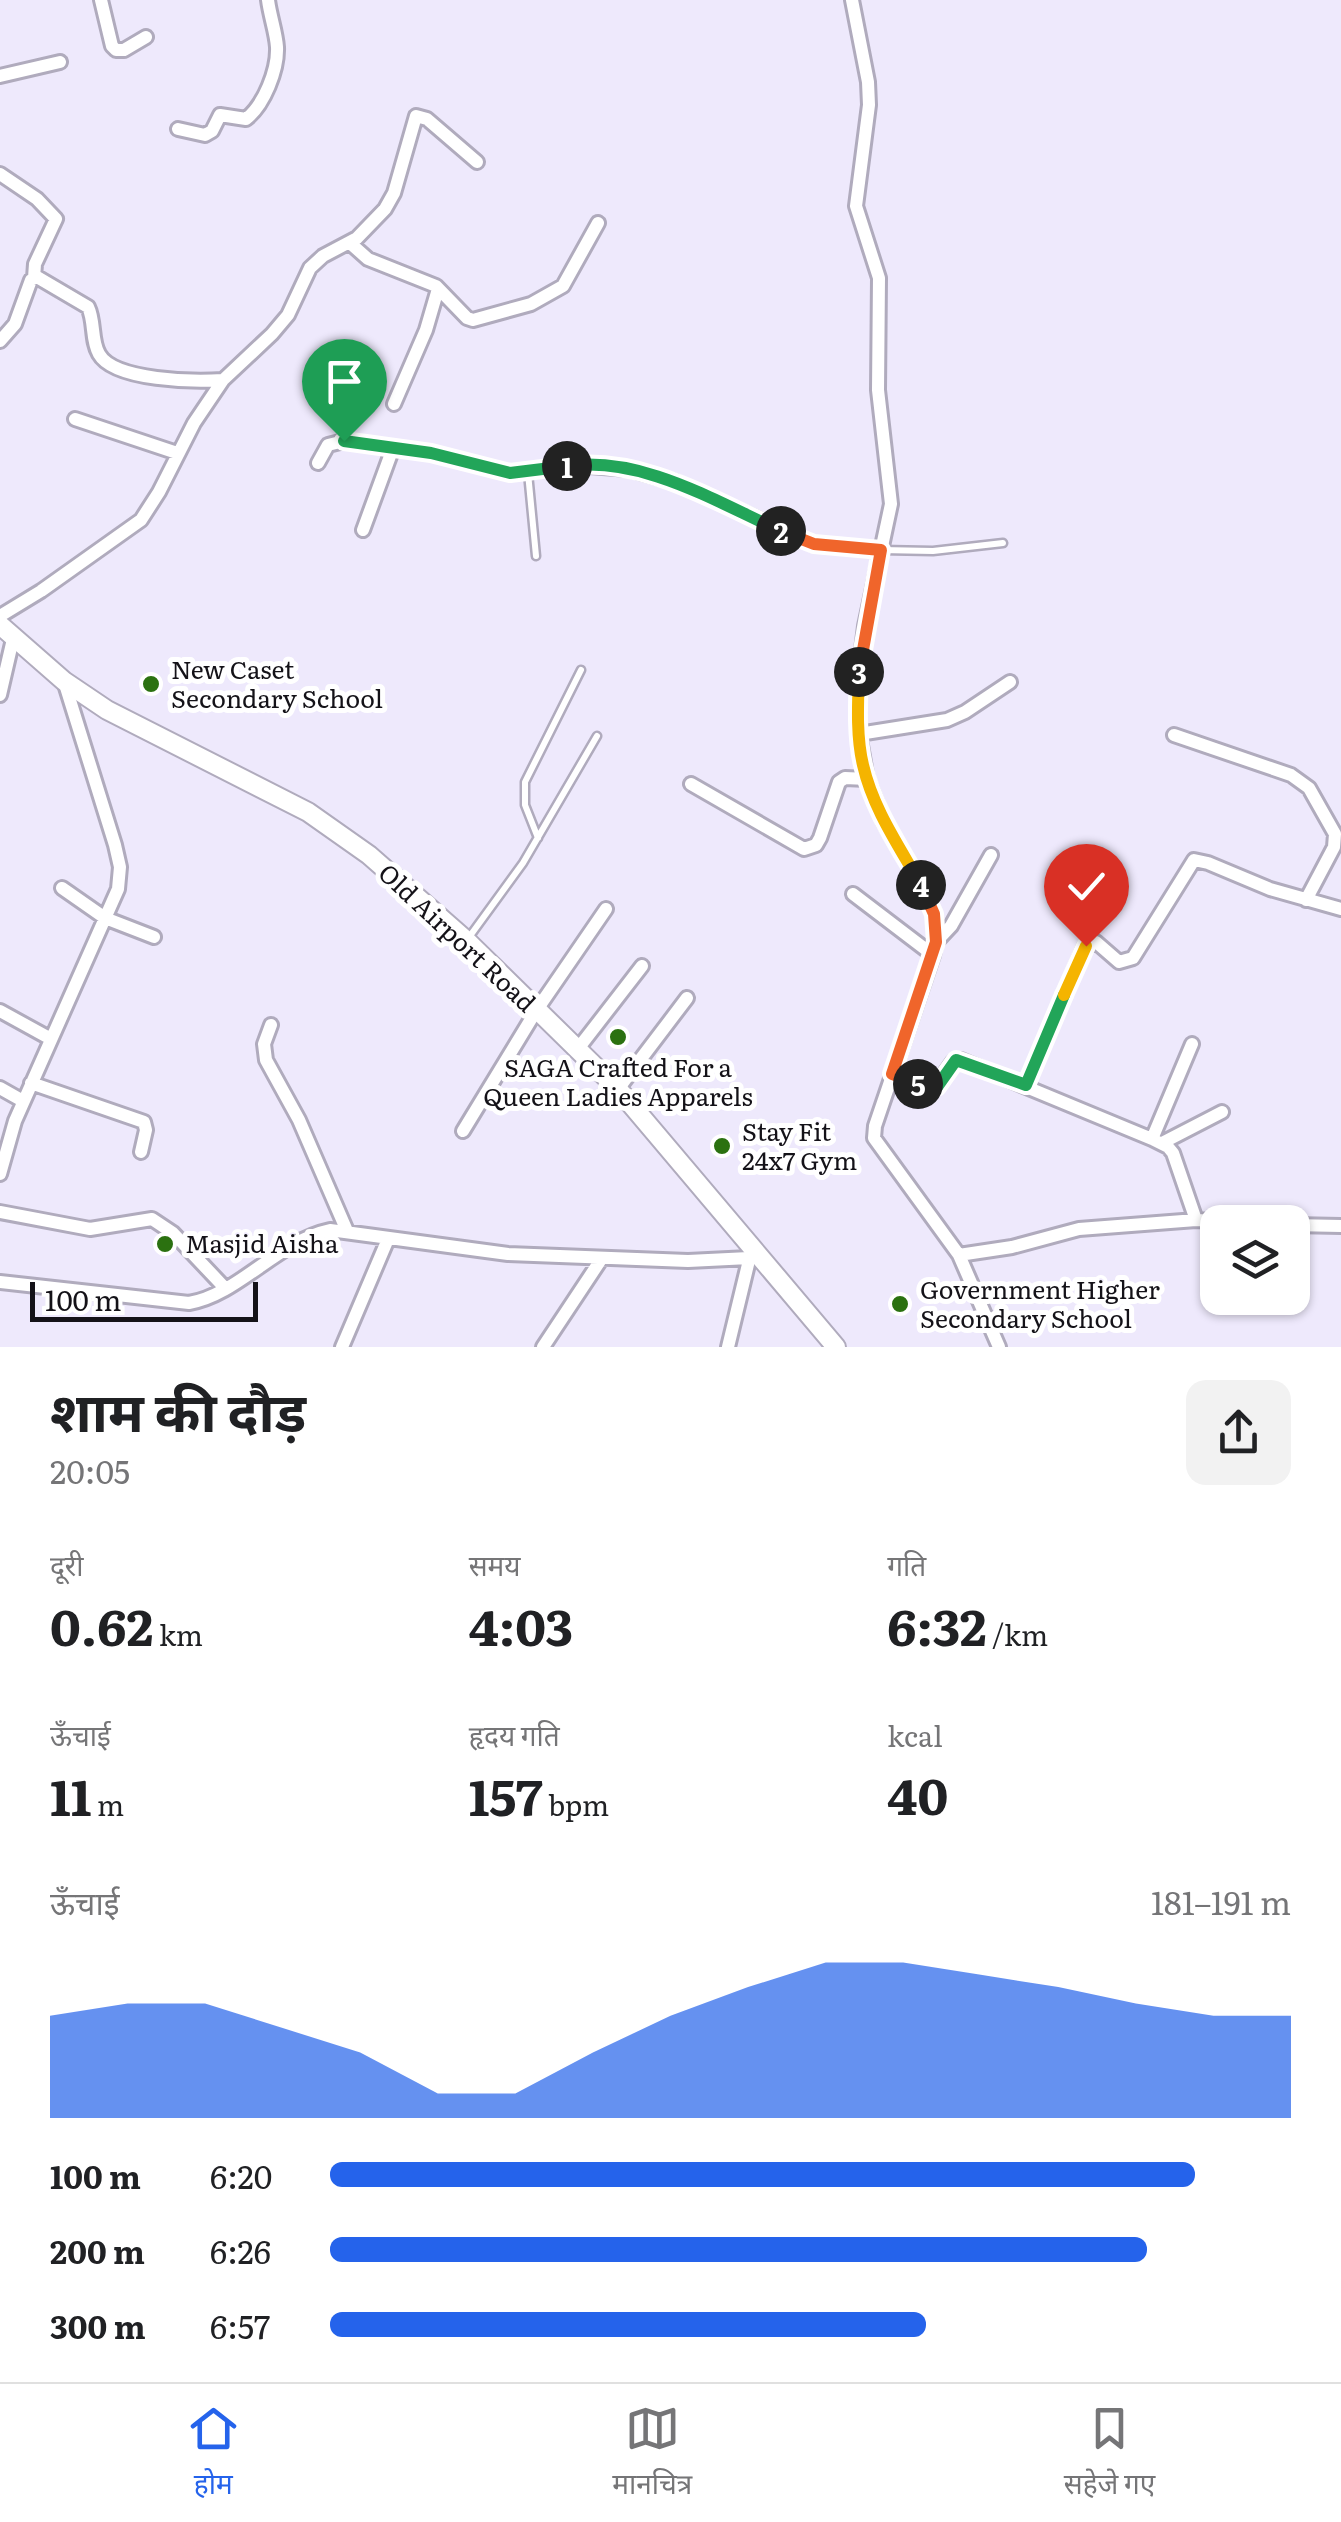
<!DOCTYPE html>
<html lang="hi">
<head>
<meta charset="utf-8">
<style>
  body { margin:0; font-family:Literata,"Noto Sans Devanagari",serif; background:#f2f2f2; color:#202124; height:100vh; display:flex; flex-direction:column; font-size:38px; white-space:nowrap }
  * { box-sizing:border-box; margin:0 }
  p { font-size:32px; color:#757577 }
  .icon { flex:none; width:55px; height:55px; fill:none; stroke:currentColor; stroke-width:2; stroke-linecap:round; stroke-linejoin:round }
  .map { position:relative; height:1347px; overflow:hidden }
  .sheet { display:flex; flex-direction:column; background:#fff; flex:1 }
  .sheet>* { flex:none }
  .buttons { position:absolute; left:1200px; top:1205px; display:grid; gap:20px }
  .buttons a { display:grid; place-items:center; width:110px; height:110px; border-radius:20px; background:#fff; box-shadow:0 2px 8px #0004; font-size:50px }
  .scale { position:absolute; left:30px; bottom:25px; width:228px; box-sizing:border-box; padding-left:10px; border:5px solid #141218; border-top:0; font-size:28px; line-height:35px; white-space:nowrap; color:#141218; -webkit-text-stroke:8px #fff; paint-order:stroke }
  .pin { position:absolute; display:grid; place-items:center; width:85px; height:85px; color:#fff; margin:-102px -42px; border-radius:50% 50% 50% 0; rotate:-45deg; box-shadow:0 0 10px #0007 }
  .pin .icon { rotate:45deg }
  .km { position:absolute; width:50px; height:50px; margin:-25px; border-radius:50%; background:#222; color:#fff; font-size:28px; line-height:50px; text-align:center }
  .round { display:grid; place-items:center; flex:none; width:105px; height:105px; border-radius:20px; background:#f2f2f2 }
  .summary { display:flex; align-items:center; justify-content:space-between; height:170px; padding:0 50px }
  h1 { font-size:55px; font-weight:700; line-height:75px }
  .metrics { display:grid; grid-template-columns:repeat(3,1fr); gap:15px; height:170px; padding:10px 50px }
  .metrics div { display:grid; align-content:center }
  .metrics b { font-size:50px; font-weight:700 }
  .metrics small { font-size:28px; font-weight:400 }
  .metrics p { font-size:28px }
  .chart { height:280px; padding:20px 50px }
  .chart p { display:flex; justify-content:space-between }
  .chart svg { width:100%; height:180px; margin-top:10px; fill:#2563eb; opacity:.7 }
  ul { padding:0 50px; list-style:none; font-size:32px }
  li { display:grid; grid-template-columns:160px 120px 1fr; align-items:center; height:75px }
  li i { height:25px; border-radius:12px; background:#2563eb }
  .dock { display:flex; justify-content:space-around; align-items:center; height:140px; border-top:2px solid #e0e0e0; background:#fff; font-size:28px; color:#757577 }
  .dock a { display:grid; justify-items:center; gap:5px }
  .dock .selected { color:#2563eb }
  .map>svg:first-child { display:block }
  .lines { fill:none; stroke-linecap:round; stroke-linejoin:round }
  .service-casing { stroke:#b0abbd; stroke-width:11 }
  .minor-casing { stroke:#b0abbd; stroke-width:18 }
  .secondary-casing { stroke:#b0abbd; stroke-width:22 }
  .service { stroke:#fff; stroke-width:6 }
  .minor { stroke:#fff; stroke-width:12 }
  .secondary { stroke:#fff; stroke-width:18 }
  .split-1-casing { stroke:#fff; stroke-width:20 }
  .split-2-casing { stroke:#fff; stroke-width:20 }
  .split-3-casing { stroke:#fff; stroke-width:20 }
  .split-4-casing { stroke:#fff; stroke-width:20 }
  .split-5-casing { stroke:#fff; stroke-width:20 }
  .split-6-casing { stroke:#fff; stroke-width:20 }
  .split-7-casing { stroke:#fff; stroke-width:20 }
  .split-1 { stroke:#22a559; stroke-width:12 }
  .split-2 { stroke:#22a559; stroke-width:12 }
  .split-3 { stroke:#f0652b; stroke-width:12 }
  .split-4 { stroke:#f5b400; stroke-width:12 }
  .split-5 { stroke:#f0652b; stroke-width:12 }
  .split-6 { stroke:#22a559; stroke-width:12 }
  .split-7 { stroke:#f5b400; stroke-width:12 }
  .poi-dot { fill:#2b7110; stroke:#fff; stroke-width:4 }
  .labels { text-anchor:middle; stroke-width:10; stroke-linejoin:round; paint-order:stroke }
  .poi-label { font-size:25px; fill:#141218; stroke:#fff; text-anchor:start }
  .street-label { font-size:25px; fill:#141218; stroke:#fff }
</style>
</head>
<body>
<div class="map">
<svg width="1341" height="1347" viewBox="0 0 1341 1347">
  <rect width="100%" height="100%" fill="#eee9fc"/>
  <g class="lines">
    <defs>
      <path id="service" d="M528,473l8,83
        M881,550l52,1 70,-8
        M538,838l-13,-33v-23l56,-112
        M467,940l56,-77 74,-127"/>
      <path id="minor" d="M101,0l11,46 4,4h8l22,-13
        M852,0l16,82 1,23 -13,101 23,72 -1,112 13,114 -26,122 -6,48v60l8,45 17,43 43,74 7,18 2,28 -3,13 -58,171 -1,12 85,117 40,92
        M0,76l60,-14
        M178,129l27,6 7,-4 8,-16 26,4c18,-14 32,-49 31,-72 -1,-15 -7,-31 -9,-47
        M0,174l37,25 19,20 -21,45 -1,14
        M350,243l18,16 68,27 31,32 6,2 58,-16 32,-18 35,-63
        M0,341l15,-17 16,-44 6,-3 51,30c7,14 3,34 11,47 15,27 97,28 124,26
        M394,404l32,-74 12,-41
        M75,419l102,34
        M318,463l10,-18 16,-4 87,12 79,20 66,-8 53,4 46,13 138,62 68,6
        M363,530l30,-82
        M0,616l41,-25 100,-71 18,-28 35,-69 29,-43 49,-46 16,-19 22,-47 13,-12 34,-18 28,-29 9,-16 22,-77 11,3 50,43
        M0,695l13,-56
        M859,734l88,-14 18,-8 45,-30
        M1174,735l117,40 18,13 26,46 -1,13 -28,53
        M691,784l113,65 12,-4 4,-7 19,-56 6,-4 22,1
        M62,888l43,30 49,19
        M853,894l80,61
        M936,942l15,-16 40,-71
        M0,1011l51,28
        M271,1025l-7,19 2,16 33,60 48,111
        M577,1050l65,-84
        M892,1074l42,15 19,-27 8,-2 191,79 16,8 5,6 23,67
        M31,1083l113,39 2,8 -5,22
        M1026,1085l59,-139 11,-4 23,20 14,-4 61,-98 14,3 62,26 71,20
        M0,1088l23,13
        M618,1089l69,-91
        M463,1131l73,-120 70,-102
        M1152,1139l40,-95
        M1162,1143l60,-31
        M0,1174l15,-53 103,-232 2,-22 -5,-22 -51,-164
        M0,1212l90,17 62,-10 21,14 51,54
        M1292,1225l49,1
        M959,1255l53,-8 67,-18 117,-9 47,2
        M0,1282l189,21c49,-8 89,-62 141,-73l178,24 180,7 61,-3
        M342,1347l46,-108
        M543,1347l59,-89
        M728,1347l23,-95"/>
      <path id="secondary" d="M0,625l64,56 43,29 201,102 61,43 98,86 151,148 218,258"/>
    </defs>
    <!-- service casing -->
    <use href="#service" class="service-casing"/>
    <!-- minor casing -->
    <use href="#minor" class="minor-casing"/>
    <!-- secondary casing -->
    <use href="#secondary" class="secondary-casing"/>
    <!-- service -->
    <use href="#service" class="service"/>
    <!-- minor -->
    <use href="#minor" class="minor"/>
    <!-- secondary -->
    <use href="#secondary" class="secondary"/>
  </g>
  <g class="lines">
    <defs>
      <path id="split-1" d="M344,441l87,12 79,20 57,-7"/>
      <path id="split-2" d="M567,466c76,-10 147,35 214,65"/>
      <path id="split-3" d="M781,531l33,13 67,6 -22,122"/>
      <path id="split-4" d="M859,672c-1,30 -3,64 4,93 10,44 36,81 58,120"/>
      <path id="split-5" d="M918,1084l-26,-10 44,-132 -2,-28 -13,-29"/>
      <path id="split-6" d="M918,1084l12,5 7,-2 19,-27 70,25 38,-90"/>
      <path id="split-7" d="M1064,995l22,-49"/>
    </defs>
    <!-- split-1 casing -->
    <use href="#split-1" class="split-1-casing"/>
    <!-- split-2 casing -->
    <use href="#split-2" class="split-2-casing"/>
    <!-- split-3 casing -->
    <use href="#split-3" class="split-3-casing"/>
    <!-- split-4 casing -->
    <use href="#split-4" class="split-4-casing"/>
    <!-- split-5 casing -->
    <use href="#split-5" class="split-5-casing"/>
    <!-- split-6 casing -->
    <use href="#split-6" class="split-6-casing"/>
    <!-- split-7 casing -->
    <use href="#split-7" class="split-7-casing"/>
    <!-- split-1 -->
    <use href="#split-1" class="split-1"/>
    <!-- split-2 -->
    <use href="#split-2" class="split-2"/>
    <!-- split-3 -->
    <use href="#split-3" class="split-3"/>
    <!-- split-4 -->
    <use href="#split-4" class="split-4"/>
    <!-- split-5 -->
    <use href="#split-5" class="split-5"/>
    <!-- split-6 -->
    <use href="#split-6" class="split-6"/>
    <!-- split-7 -->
    <use href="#split-7" class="split-7"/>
  </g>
  <!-- markers -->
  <g class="poi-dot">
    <circle cx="151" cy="684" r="10"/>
    <circle cx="618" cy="1037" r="10"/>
    <circle cx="722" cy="1146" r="10"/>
    <circle cx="165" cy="1244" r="10"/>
    <circle cx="900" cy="1304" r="10"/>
  </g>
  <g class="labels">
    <!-- poi labels -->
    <g class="poi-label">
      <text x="171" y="679">New Caset<tspan x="171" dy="29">Secondary School</tspan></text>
      <text x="618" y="1077" text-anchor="middle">SAGA Crafted For a<tspan x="618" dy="29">Queen Ladies Apparels</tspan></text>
      <text x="742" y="1141">Stay Fit<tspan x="742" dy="29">24x7 Gym</tspan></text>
      <text x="185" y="1253">Masjid Aisha</text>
      <text x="920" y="1299">Government Higher<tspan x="920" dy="29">Secondary School</tspan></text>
    </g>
    <!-- street labels -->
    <g class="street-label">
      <text transform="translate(457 938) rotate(43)" y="9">Old Airport Road</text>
    </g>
  </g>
</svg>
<div class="buttons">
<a><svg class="icon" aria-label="layers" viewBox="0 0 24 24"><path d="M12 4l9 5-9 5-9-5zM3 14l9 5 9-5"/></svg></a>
</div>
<div class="scale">100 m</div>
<div class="pin" style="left:344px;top:441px;background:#1e9e55"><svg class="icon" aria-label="arrive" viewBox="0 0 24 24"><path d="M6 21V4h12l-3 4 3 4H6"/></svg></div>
<div class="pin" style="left:1086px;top:946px;background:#d93025"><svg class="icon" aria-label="check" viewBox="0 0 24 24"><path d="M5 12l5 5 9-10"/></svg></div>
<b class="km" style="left:567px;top:466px">1</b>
<b class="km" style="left:781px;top:531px">2</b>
<b class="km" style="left:859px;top:672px">3</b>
<b class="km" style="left:921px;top:885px">4</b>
<b class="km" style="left:918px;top:1084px">5</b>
</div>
<section class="sheet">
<div class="summary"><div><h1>शाम की दौड़</h1><p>20:05</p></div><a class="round"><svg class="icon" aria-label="share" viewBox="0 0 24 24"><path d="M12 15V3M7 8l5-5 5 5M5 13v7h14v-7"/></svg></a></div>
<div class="metrics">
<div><p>दूरी</p><b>0.62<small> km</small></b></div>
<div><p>समय</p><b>4:03</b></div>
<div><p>गति</p><b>6:32<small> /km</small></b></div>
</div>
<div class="metrics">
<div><p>ऊँचाई</p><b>11<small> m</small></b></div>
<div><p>हृदय गति</p><b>157<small> bpm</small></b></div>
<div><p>kcal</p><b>40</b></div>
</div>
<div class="chart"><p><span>ऊँचाई</span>181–191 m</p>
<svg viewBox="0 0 160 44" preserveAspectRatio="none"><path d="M0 44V19L10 16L20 16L30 22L40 28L50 38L60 38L70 28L80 19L90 12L100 6L110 6L120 9L130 12L140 16L150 19L160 19V44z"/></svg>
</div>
<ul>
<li><b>100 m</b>6:20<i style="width:90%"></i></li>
<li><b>200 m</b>6:26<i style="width:85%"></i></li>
<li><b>300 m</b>6:57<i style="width:62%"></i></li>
</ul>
</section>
<nav class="dock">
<a class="selected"><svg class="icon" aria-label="home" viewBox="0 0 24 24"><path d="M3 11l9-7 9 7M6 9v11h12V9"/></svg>होम</a>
<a><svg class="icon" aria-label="map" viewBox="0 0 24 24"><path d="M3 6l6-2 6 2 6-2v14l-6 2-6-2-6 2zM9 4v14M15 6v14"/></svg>मानचित्र</a>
<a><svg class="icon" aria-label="saved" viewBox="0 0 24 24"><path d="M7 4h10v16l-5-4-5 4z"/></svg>सहेजे गए</a>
</nav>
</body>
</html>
